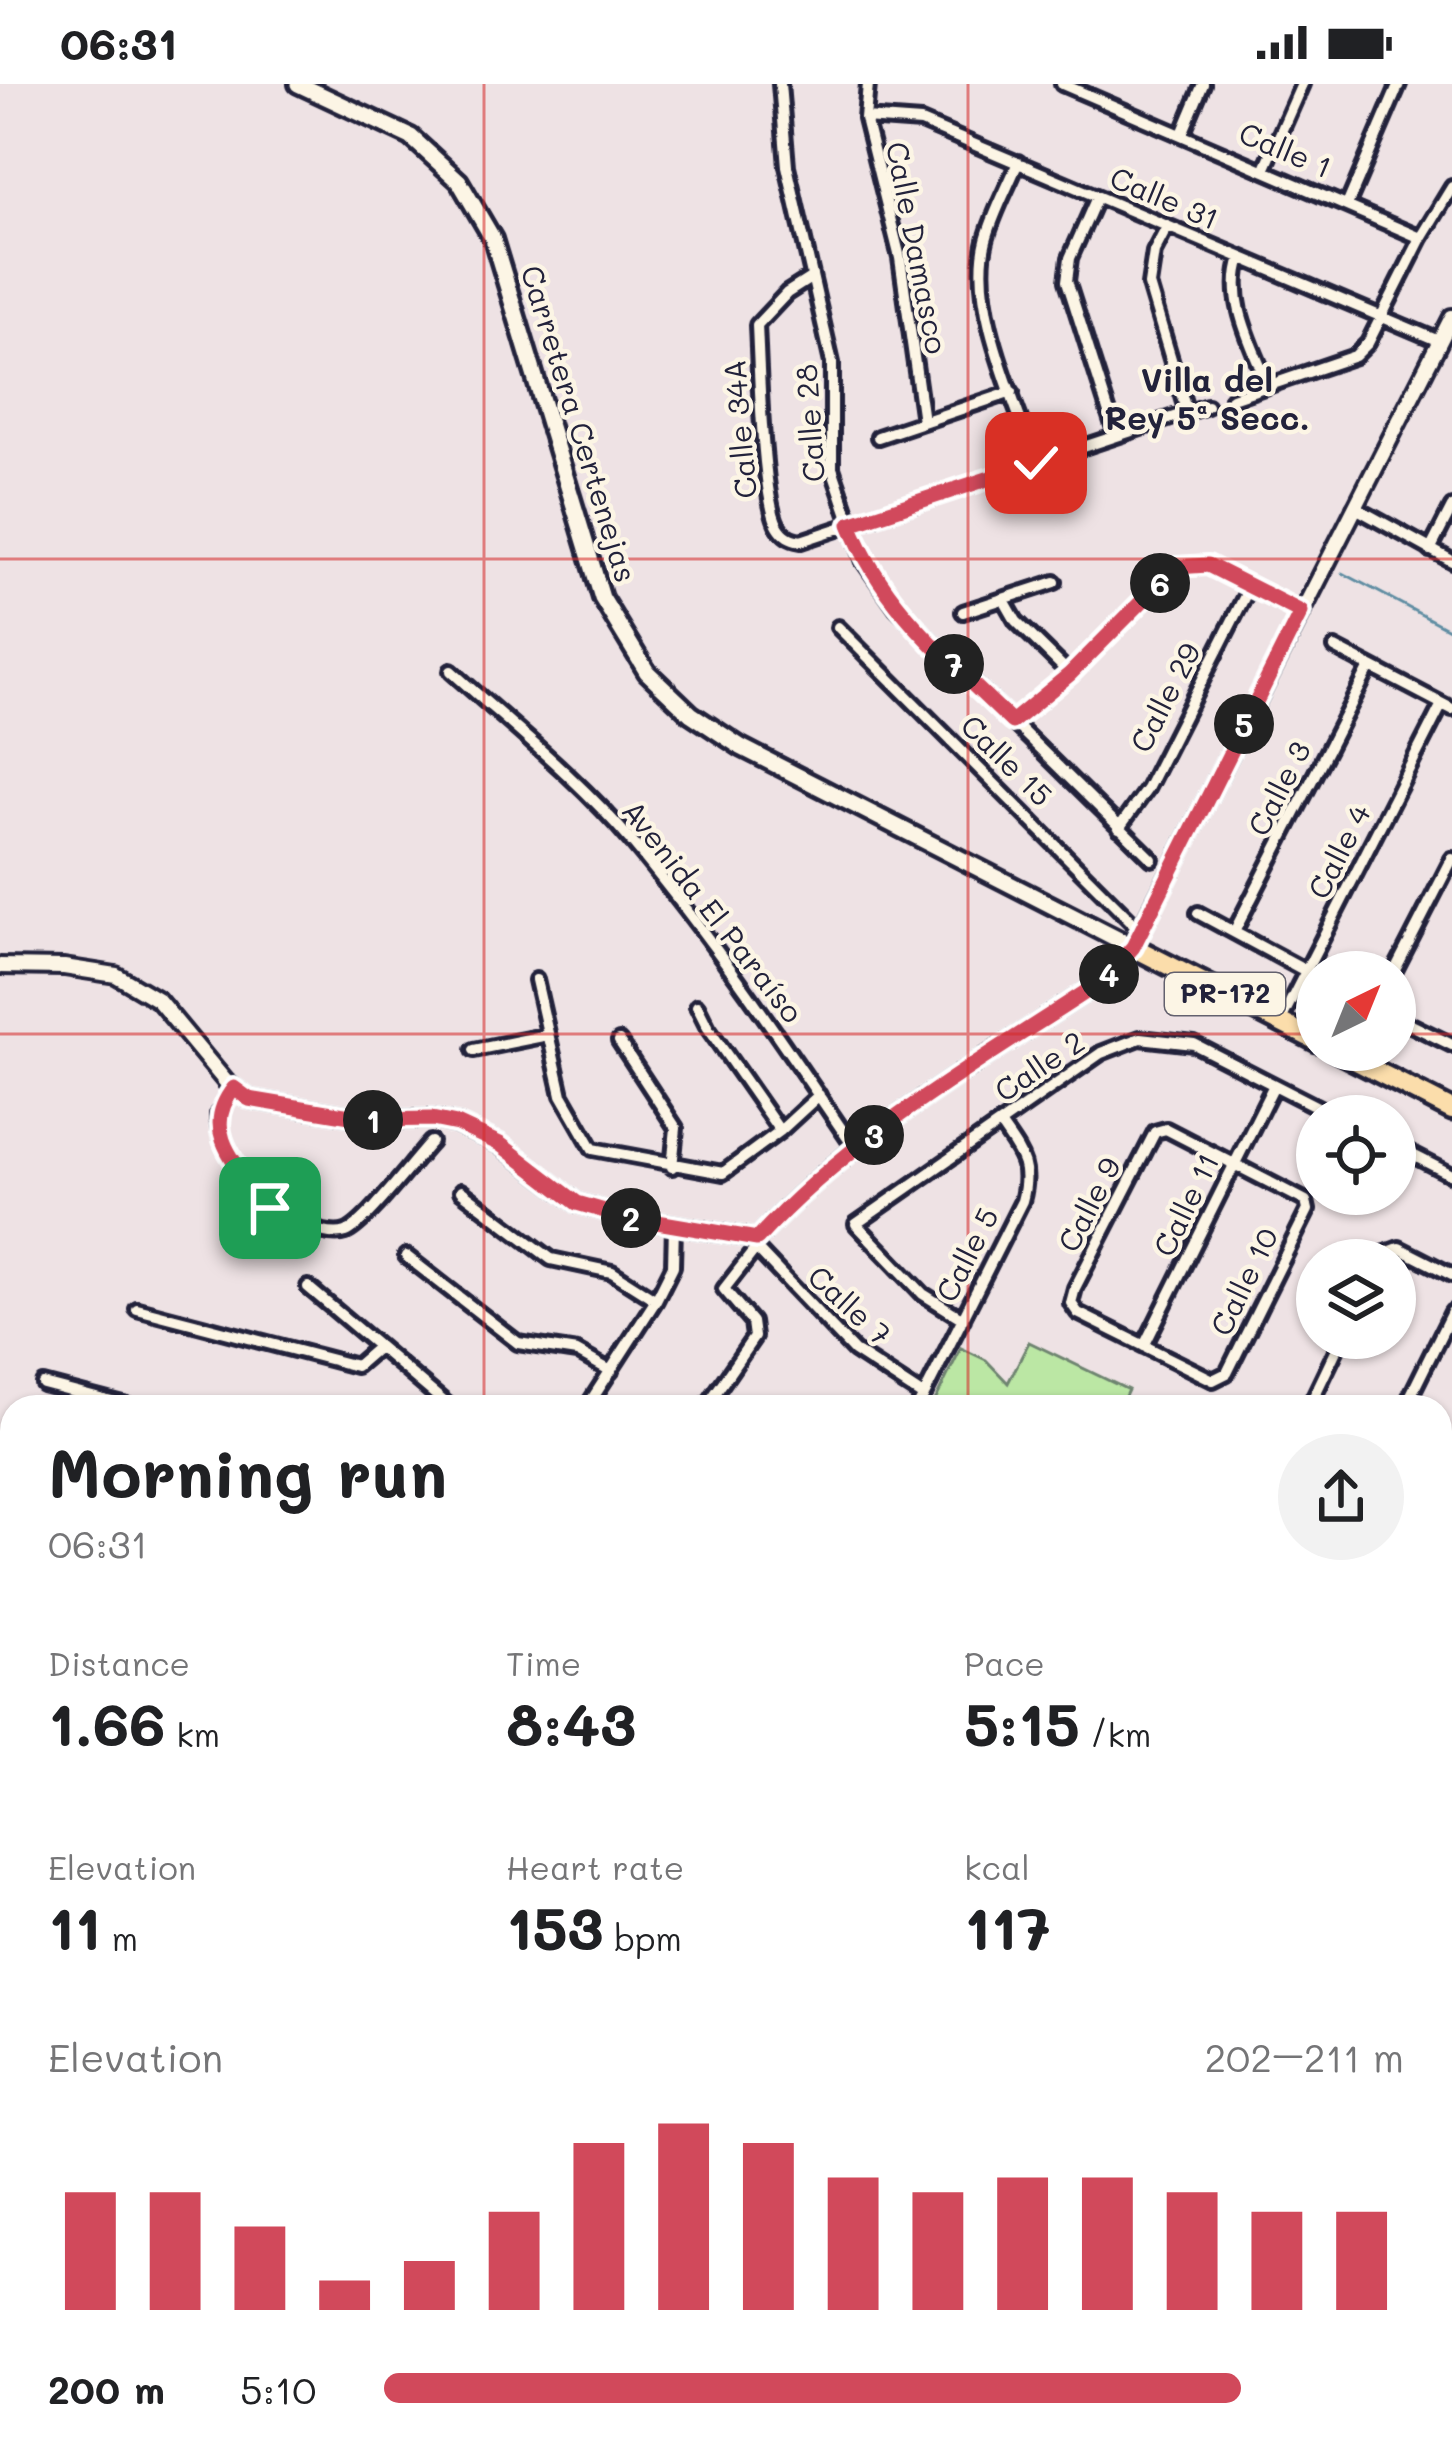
<!DOCTYPE html>
<html lang="en">
<head>
<meta charset="utf-8">
<style>
  body { margin:0; font-family:Mali,sans-serif; background:#f2f2f2; color:#202124; height:100vh; display:flex; flex-direction:column; font-size:45px; white-space:nowrap }
  * { box-sizing:border-box; margin:0 }
  p { font-size:39px; color:#757577 }
  .icon { flex:none; width:66px; height:66px; fill:none; stroke:currentColor; stroke-width:2; stroke-linecap:round; stroke-linejoin:round }
  .map { position:relative; flex:1; overflow:hidden }
  .side { position:absolute; left:0px; top:1311px; width:1452px; height:1065px; display:flex; flex-direction:column; background:#fff; border-radius:36px 36px 0 0; box-shadow:0 3px 9px #0004 }
  .side>* { flex:none }
  .needle { width:78px; rotate:43deg }
  .controls { position:absolute; left:1296px; top:867px; display:grid; gap:24px }
  .controls a { display:grid; place-items:center; width:120px; height:120px; border-radius:50%; background:#fff; box-shadow:0 3px 9px #0004; font-size:60px }
  .pin { position:absolute; display:grid; place-items:center; width:102px; height:102px; color:#fff; margin:-51px; border-radius:24px; box-shadow:0 6px 18px #0006 }
  .km { position:absolute; width:60px; height:60px; margin:-30px; border-radius:50%; background:#222; color:#fff; font-size:33px; line-height:60px; text-align:center }
  .round { display:grid; place-items:center; flex:none; width:126px; height:126px; border-radius:63px; background:#f2f2f2 }
  .head { display:flex; align-items:center; justify-content:space-between; height:204px; padding:0 48px }
  h1 { font-size:66px; font-weight:800; line-height:90px }
  .metrics { display:grid; grid-template-columns:repeat(3,1fr); gap:18px; height:204px; padding:12px 48px }
  .metrics div { display:grid; align-content:center }
  .metrics b { font-size:60px; font-weight:800 }
  .metrics small { font-size:33px; font-weight:400 }
  .metrics p { font-size:33px }
  .chart { height:336px; padding:24px 48px }
  .chart p { display:flex; justify-content:space-between }
  .chart svg { width:100%; height:216px; margin-top:12px; stroke:#d1495b; stroke-width:6 }
  ul { padding:0 48px; list-style:none; font-size:39px }
  li { display:grid; grid-template-columns:192px 144px 1fr; align-items:center; height:90px }
  li i { height:30px; border-radius:15px; background:#d1495b }
  .status { display:flex; justify-content:space-between; align-items:center; height:84px; padding:0 60px; background:#fff; direction:ltr }
  .status svg { height:33px; fill:currentColor }
  .map>svg:first-child { display:block }
  .built { fill:#e5d4e3 }
  .green { fill:#bbe7a4; stroke:#6e8470; stroke-width:3 }
  .lines { fill:none; stroke-linecap:round; stroke-linejoin:round }
  .stream { stroke:#5f8da2; stroke-width:3 }
  .minor-casing { stroke:#22223b; stroke-width:20 }
  .tertiary-casing { stroke:#22223b; stroke-width:22 }
  .secondary-casing { stroke:#22223b; stroke-width:24 }
  .primary-casing { stroke:#22223b; stroke-width:27 }
  .minor { stroke:#fcf5e5; stroke-width:10 }
  .tertiary { stroke:#fcf5e5; stroke-width:14 }
  .secondary { stroke:#fcf5e5; stroke-width:15 }
  .primary { stroke:#fbddab; stroke-width:18 }
  .route-casing { stroke:#fff; stroke-width:24 }
  .route { stroke:#d1495b; stroke-width:15 }
  .grid { fill:none; stroke:#d62828; stroke-width:3; stroke-opacity:0.55 }
  .labels { text-anchor:middle; stroke-width:9; stroke-linejoin:round; paint-order:stroke }
  .shield { fill:#fcf5e5; stroke:#63616e; stroke-width:3 }
  .shield-label { font-size:27px; font-weight:bold; fill:#22223b }
  .street-label { font-size:30px; fill:#22223b; stroke:#fcf5e5 }
  .neighbourhood-label { font-size:33px; font-weight:bold; fill:#22223b; stroke:#fcf5e5 }
</style>
</head>
<body>
<div class="status"><b>06:31</b><svg viewBox="0 0 49 12"><path d="M0 12V9h3v3zM5 12V6h3v6zM10 12V3h3v9zM15 12V0h3v12zM26 1h20v11H26zM47 4h2v5h-2z"/></svg></div>
<div class="map">
<svg width="1452" height="2374" viewBox="0 0 1452 2374">
  <rect width="100%" height="100%" fill="#eee2e4"/>
  <filter id="ink" filterUnits="userSpaceOnUse"><feTurbulence type="fractalNoise" baseFrequency=".00833" numOctaves="2"/><feDisplacementMap in="SourceGraphic" scale="24" xChannelSelector="R" yChannelSelector="G"/><feConvolveMatrix kernelMatrix="1 2 1 2 8 2 1 2 1" color-interpolation-filters="sRGB"/></filter>
  <g filter="url(#ink)">
    <!-- built -->
    <path class="built" d="M695,2364h230l9,8 -229,2z"/>
    <!-- green -->
    <path class="green" d="M1029,1258l99,48 -8,17h-188l29,-59 25,12 22,23z"/>
    <g class="lines">
      <!-- stream -->
      <path class="stream" d="M1343,489l109,58"/>
      <defs>
        <path id="minor" d="M780,0l7,82 45,197v105l32,94 32,45 256,252
          M868,0l-3,34 35,140 23,163
          M1062,0l359,154
          M865,34l56,4 518,219
          M1182,50l21,-50
          M1018,78c-10,25 -25,51 -32,78 -17,65 29,160 50,223
          M1265,84l37,-84
          M1097,113l-27,61 -3,23 49,154
          M1348,119l51,-119
          M1167,143l-13,25 -5,33 38,128
          M1241,174c-15,43 12,88 27,128
          M812,193l-25,16 -30,32c2,38 5,174 21,201 6,10 12,13 23,15l406,-135
          M1232,314l123,-42 13,-13 53,-105 31,-51
          M878,353l134,-45
          M1354,423l98,54
          M1430,466l22,-43
          M1004,516l12,21 54,53
          M963,528l92,-30
          M838,543l301,302
          M1335,564l117,61
          M451,587c61,55 128,108 181,171 81,97 152,202 223,307
          M1012,638l58,-48 106,-107 32,-2 93,47
          M1119,744l28,-39 103,-203
          M1198,829l119,64
          M1234,848l136,-265
          M1394,888l58,-113
          M536,896l26,115 31,54 130,24 57,-42 39,-36
          M697,922l11,22 72,103
          M1395,933l57,28
          M1280,938l162,-318
          M619,957l57,87 -4,39
          M474,966l74,-15
          M234,1004l-16,26c-1,31 29,69 49,90 13,14 60,35 79,28 20,-8 67,-71 85,-90
          M1166,1045l140,72 2,9 -81,163 -14,7 -135,-67 -7,-10 4,-15 80,-156z
          M1395,1062l57,29
          M461,1107l90,68 61,13 44,28
          M757,1155l-1,9 98,103 69,45
          M406,1172l112,87 59,9 34,19
          M1380,1176l3,-6 16,-6 53,27
          M308,1203l142,120
          M137,1225l219,57 22,-19
          M963,1235l-40,-25 -67,-70 245,-171 39,-15 54,6 141,72
          M1144,1262l130,-261
          M43,1300l88,23
          M587,1323l69,-107 17,-34 1,-41
          M706,1323l48,-70 -2,-15 -28,-33 32,-41
          M918,1323l104,-206c10,-37 -2,-47 -22,-77
          M1309,1323l33,-69
          M1405,1323l47,-95
          M1440,1409l12,2
          M1440,1520l12,6
          M1440,1639l12,-24
          M1440,1818l12,2
          M1440,1900l12,2
          M1440,2071l12,32
          M603,2364l7,10
          M936,2364c22,10 41,8 65,0
          M1213,2364l4,10
          M1382,2364l3,10
          M1424,2374l28,-10"/>
        <path id="tertiary" d="M0,882l64,1 52,8 42,25 68,82 23,17 125,21 58,-1 24,5 43,20 78,59 45,13 135,23c96,-107 228,-180 347,-259l24,-25 324,-638"/>
        <path id="secondary" d="M298,0l113,53 48,44 34,58 109,359 45,74 44,42 50,33 392,200"/>
        <path id="primary" d="M1133,863l184,94
          M1335,966l117,60"/>
      </defs>
      <!-- minor casing -->
      <use href="#minor" class="minor-casing"/>
      <!-- tertiary casing -->
      <use href="#tertiary" class="tertiary-casing"/>
      <!-- secondary casing -->
      <use href="#secondary" class="secondary-casing"/>
      <!-- primary casing -->
      <use href="#primary" class="primary-casing"/>
      <!-- minor -->
      <use href="#minor" class="minor"/>
      <!-- tertiary -->
      <use href="#tertiary" class="tertiary"/>
      <!-- secondary -->
      <use href="#secondary" class="secondary"/>
      <!-- primary -->
      <use href="#primary" class="primary"/>
    </g>
  </g>
  <g class="lines" filter="url(#ink)">
    <defs>
      <path id="route" d="M270,1124c-28,-39 -73,-74 -36,-120l15,11 125,21 58,-1 25,5 43,20 77,59 45,13 135,23c97,-107 228,-180 347,-259l29,-33 168,-335 -93,-47 -32,2 -106,107 -58,48c-62,-61 -130,-115 -162,-198l186,-61"/>
    </defs>
    <!-- route casing -->
    <use href="#route" class="route-casing"/>
    <!-- route -->
    <use href="#route" class="route"/>
  </g>
  <!-- grid -->
  <path class="grid" d="M484,0v1323M968,0v1323M0,475h1452M0,950h1317M1395,950h57M0,1424h12M1440,1424h12M0,1899h12M1440,1899h12M484,2364v10M968,2364v10"/>
  <g class="labels">
    <!-- shield labels -->
    <rect class="shield" x="1165" y="889" width="120" height="42" rx="9"/>
    <g class="shield-label">
      <text x="1225" y="919">PR-172</text>
    </g>
    <!-- street labels -->
    <g class="street-label">
      <text transform="translate(1285 67) rotate(23)" y="10">Calle 1</text>
      <text transform="translate(1164 115) rotate(23)" y="10">Calle 31</text>
      <text transform="translate(916 164) rotate(79)" y="10">Calle Damasco</text>
      <text transform="translate(811 339) rotate(-94)" y="10">Calle 28</text>
      <text transform="translate(578 340) rotate(73)" y="10">Carretera Certenejas</text>
      <text transform="translate(741 345) rotate(-95)" y="10">Calle 34A</text>
      <text transform="translate(1166 614) rotate(-63)" y="10">Calle 29</text>
      <text transform="translate(1006 677) rotate(45)" y="10">Calle 15</text>
      <text transform="translate(1280 705) rotate(-63)" y="10">Calle 3</text>
      <text transform="translate(1340 768) rotate(-63)" y="10">Calle 4</text>
      <text transform="translate(712 828) rotate(52)" y="10">Avenida El Paraíso</text>
      <text transform="translate(1040 983) rotate(-34)" y="10">Calle 2</text>
      <text transform="translate(1090 1121) rotate(-63)" y="10">Calle 9</text>
      <text transform="translate(1187 1121) rotate(-64)" y="10">Calle 11</text>
      <text transform="translate(968 1171) rotate(-63)" y="10">Calle 5</text>
      <text transform="translate(1245 1198) rotate(-64)" y="10">Calle 10</text>
      <text transform="translate(849 1222) rotate(43)" y="10">Calle 7</text>
    </g>
    <!-- neighbourhood labels -->
    <g class="neighbourhood-label">
      <text x="1207" y="308">Villa del<tspan x="1207" dy="38">Rey 5ª Secc.</tspan></text>
    </g>
  </g>
</svg>
<div class="controls">
<a><svg class="needle" viewBox="-14 -14 28 28"><path d="M0-13l5 13h-10z" fill="#e53935"/><path d="M0 13l5-13h-10z" fill="#757577"/></svg></a>
<a><svg class="icon" aria-label="locate" viewBox="0 0 24 24"><circle cx="12" cy="12" r="6"/><path d="M12 2v4M12 18v4M2 12h4M18 12h4"/></svg></a>
<a><svg class="icon" aria-label="layers" viewBox="0 0 24 24"><path d="M12 4l9 5-9 5-9-5zM3 14l9 5 9-5"/></svg></a>
</div>
<div class="pin" style="left:270px;top:1124px;background:#1e9e55"><svg class="icon" aria-label="arrive" viewBox="0 0 24 24"><path d="M6 21V4h12l-3 4 3 4H6"/></svg></div>
<div class="pin" style="left:1036px;top:379px;background:#d93025"><svg class="icon" aria-label="check" viewBox="0 0 24 24"><path d="M5 12l5 5 9-10"/></svg></div>
<b class="km" style="left:373px;top:1036px">1</b>
<b class="km" style="left:631px;top:1134px">2</b>
<b class="km" style="left:874px;top:1051px">3</b>
<b class="km" style="left:1109px;top:890px">4</b>
<b class="km" style="left:1244px;top:640px">5</b>
<b class="km" style="left:1160px;top:499px">6</b>
<b class="km" style="left:954px;top:580px">7</b>
<section class="side">
<div class="head"><div><h1>Morning run</h1><p>06:31</p></div><a class="round"><svg class="icon" aria-label="share" viewBox="0 0 24 24"><path d="M12 15V3M7 8l5-5 5 5M5 13v7h14v-7"/></svg></a></div>
<div class="metrics">
<div><p>Distance</p><b>1.66<small> km</small></b></div>
<div><p>Time</p><b>8:43</b></div>
<div><p>Pace</p><b>5:15<small> /km</small></b></div>
</div>
<div class="metrics">
<div><p>Elevation</p><b>11<small> m</small></b></div>
<div><p>Heart rate</p><b>153<small> bpm</small></b></div>
<div><p>kcal</p><b>117</b></div>
</div>
<div class="chart"><p><span>Elevation</span>202–211 m</p>
<svg viewBox="0 0 160 44" preserveAspectRatio="none"><path d="M5 44V20M15 44V20M25 44V27M35 44V38M45 44V34M55 44V24M65 44V10M75 44V6M85 44V10M95 44V17M105 44V20M115 44V17M125 44V17M135 44V20M145 44V24M155 44V24"/></svg>
</div>
<ul>
<li><b>200 m</b>5:10<i style="width:84%"></i></li>
</ul>
</section>
</div>
</body>
</html>
